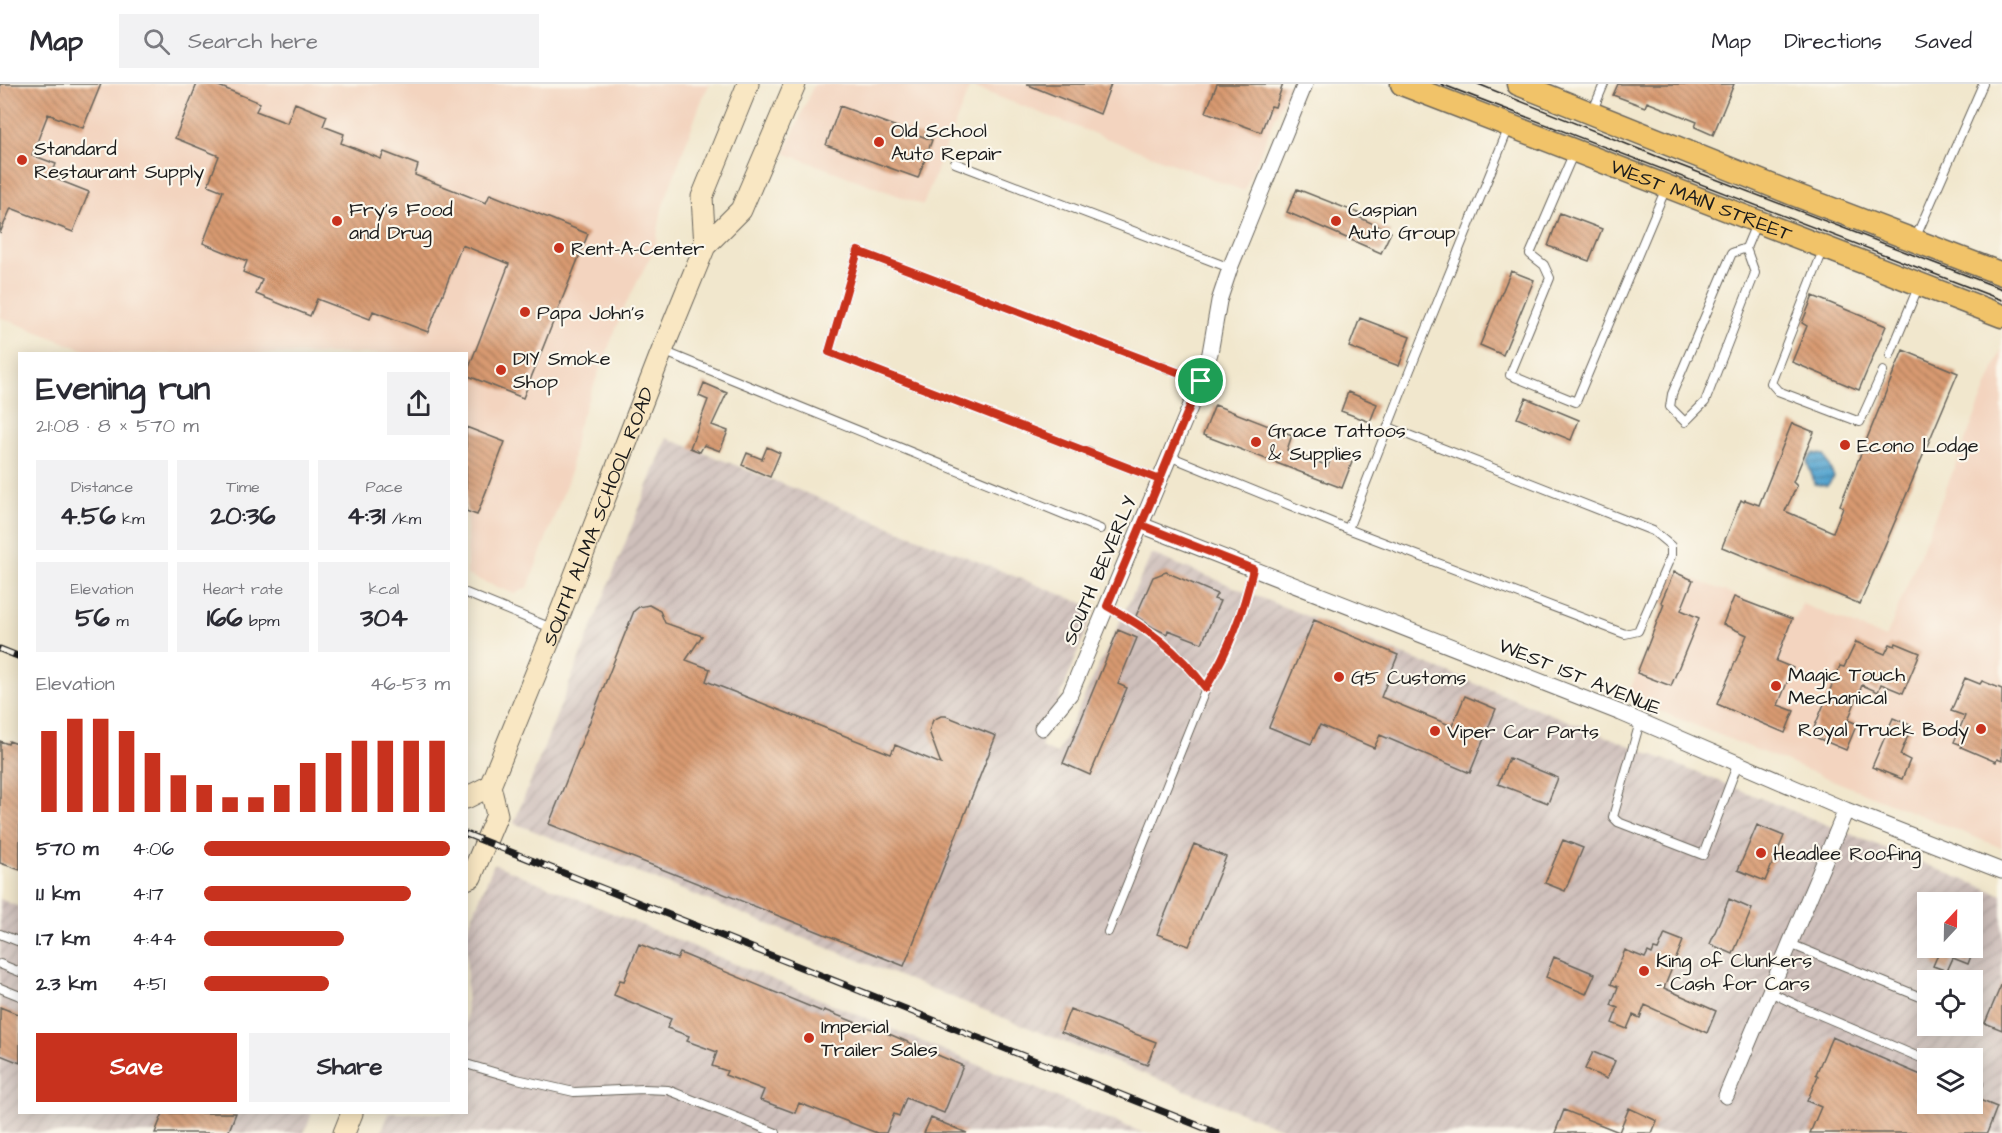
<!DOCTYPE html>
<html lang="en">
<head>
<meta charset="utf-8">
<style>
  body { margin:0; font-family:"Architects Daughter",sans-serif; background:#f2f2f3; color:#2b2b33; height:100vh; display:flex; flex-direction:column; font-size:22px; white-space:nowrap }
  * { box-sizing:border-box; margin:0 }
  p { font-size:20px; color:#7c7c81 }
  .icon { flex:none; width:33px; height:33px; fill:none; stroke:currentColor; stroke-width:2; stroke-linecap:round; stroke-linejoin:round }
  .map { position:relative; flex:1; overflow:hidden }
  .side { position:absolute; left:18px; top:268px; width:450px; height:762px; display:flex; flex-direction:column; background:#fff; border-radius:0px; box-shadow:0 3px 15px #0003 }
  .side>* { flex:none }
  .needle { width:39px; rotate:22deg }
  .tools { position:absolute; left:1917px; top:808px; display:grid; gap:12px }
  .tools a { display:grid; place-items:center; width:66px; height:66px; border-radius:0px; background:#fff; box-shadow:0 3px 15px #0003; font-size:30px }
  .pin { position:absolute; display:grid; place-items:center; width:51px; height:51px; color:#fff; margin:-26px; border:3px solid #fff; border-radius:50%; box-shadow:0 2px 6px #0007 }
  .round { display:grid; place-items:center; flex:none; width:63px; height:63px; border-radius:0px; background:#f2f2f3 }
  .overview { display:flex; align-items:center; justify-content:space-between; height:102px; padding:0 18px }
  h1 { font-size:33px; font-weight:700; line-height:45px }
  .stats { display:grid; grid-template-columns:repeat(3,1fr); gap:9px; height:102px; padding:6px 18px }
  .stats div { display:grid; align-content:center; border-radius:0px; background:#f2f2f3; text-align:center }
  .stats b { font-size:26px; font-weight:700 }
  .stats small { font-size:16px; font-weight:400 }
  .stats p { font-size:16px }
  .chart { height:168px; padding:12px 18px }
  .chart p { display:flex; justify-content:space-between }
  .chart svg { width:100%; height:108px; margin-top:6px; stroke:#c8321e; stroke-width:6 }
  .primary-button { display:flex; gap:12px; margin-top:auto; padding:12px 18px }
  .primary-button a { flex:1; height:69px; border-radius:0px; background:#c8321e; color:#fff; font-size:24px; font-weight:700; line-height:69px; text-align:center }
  .primary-button a+a { background:#f2f2f3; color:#2b2b33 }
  ul { padding:0 18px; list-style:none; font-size:20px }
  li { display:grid; grid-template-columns:96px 72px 1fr; align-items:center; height:45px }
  li i { height:15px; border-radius:8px; background:#c8321e }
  header { display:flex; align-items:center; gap:36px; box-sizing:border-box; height:84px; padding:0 30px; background:#fff; border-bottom:2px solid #e1e1e2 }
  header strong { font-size:28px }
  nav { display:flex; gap:33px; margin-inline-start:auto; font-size:21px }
  .search { width:420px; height:54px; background:#f2f2f3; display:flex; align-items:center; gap:15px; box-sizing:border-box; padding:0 21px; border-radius:0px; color:#7c7c81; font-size:22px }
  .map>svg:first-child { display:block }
  .built { fill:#f3d4bf }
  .industrial { fill:url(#industrial-furrows); fill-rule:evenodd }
  .water { fill:url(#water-rules); stroke:#386076; stroke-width:1.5 }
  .building { fill:url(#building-back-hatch) }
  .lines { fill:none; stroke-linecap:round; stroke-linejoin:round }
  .lane-casing { stroke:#67635a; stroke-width:10 }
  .street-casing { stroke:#67635a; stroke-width:17 }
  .secondary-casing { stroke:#67635a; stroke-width:23 }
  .primary-casing { stroke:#67635a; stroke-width:25 }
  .lane { stroke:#fff; stroke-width:8 }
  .street { stroke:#fff; stroke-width:15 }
  .secondary { stroke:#f9e7c3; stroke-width:21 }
  .primary { stroke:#f1c369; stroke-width:22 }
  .tram { stroke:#1c1c1c; stroke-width:1.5 }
  .rail-casing { stroke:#1c1c1c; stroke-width:7 }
  .rail { stroke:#fbf7ec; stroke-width:4.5; stroke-dasharray:14; stroke-linecap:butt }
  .route-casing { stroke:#fff; stroke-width:12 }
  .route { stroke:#c8321e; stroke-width:8 }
  .poi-dot { fill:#c8321e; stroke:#fbf7ec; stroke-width:2 }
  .labels { text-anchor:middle; stroke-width:4.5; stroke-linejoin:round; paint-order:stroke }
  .poi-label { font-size:20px; fill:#1c1c1c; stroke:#fbf7ec; text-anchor:start }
  .street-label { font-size:20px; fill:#1c1c1c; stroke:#fbf7ec }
</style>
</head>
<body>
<header>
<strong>Map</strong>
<div class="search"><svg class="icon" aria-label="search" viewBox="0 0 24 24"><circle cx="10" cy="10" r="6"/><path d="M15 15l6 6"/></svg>Search here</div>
<nav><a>Map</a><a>Directions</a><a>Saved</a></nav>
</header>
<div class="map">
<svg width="2002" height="1049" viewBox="0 0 2002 1049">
  <defs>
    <pattern id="industrial-furrows" width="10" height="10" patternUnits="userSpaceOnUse" patternTransform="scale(1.5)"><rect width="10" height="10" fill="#cfc0bb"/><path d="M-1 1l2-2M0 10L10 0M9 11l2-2" fill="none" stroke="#b1a4a0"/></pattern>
    <pattern id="water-rules" width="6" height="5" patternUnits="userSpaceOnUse" patternTransform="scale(1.5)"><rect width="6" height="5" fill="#55a4cf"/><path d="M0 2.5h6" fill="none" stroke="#4685a7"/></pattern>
    <pattern id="building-back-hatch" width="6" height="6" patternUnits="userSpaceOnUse" patternTransform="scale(1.5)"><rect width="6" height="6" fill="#d89a71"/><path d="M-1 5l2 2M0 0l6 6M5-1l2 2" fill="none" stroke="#ae7d5c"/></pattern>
  </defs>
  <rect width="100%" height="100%" fill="#fbf7ec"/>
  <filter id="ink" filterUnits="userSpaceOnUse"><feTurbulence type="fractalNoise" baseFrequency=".0167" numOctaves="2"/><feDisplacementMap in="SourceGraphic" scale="12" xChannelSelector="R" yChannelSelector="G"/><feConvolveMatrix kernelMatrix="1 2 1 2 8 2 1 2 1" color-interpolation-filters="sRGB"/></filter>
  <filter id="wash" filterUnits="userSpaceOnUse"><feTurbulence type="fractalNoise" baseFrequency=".008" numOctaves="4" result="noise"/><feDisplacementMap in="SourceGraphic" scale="24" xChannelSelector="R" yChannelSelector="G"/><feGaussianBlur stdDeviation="1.35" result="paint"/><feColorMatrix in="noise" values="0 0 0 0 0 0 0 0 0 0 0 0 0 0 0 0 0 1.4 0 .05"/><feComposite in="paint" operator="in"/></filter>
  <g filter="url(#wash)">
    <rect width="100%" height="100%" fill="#f1e7cd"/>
    <!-- built -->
    <path class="built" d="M0,0h710l-6,10 -42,114 -7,39 -31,61 -47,120 -7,46 -42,113 -13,7 -48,-19 -1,-221h-372l-94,-37z
      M814,0h475l-45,107 -274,-105 -47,119 -138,-52z
      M2002,265v499l-375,-150 37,-94 -3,-2 13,-31 121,48 7,-15 84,34z"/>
    <!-- industrial -->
    <path class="industrial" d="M667,354l428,170 -54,139 16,7 95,-200 850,341v238h-709l-779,-310zM1928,819h44v45h-44zM1928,897h44v45h-44zM1928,975h44v45h-44z
      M494,780l649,269h-762l8,-20h77l1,-184z
      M0,815l19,8 1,206h292l-8,20h-304z"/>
    <!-- water -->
    <path class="water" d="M1814,369l10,2 10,22 -7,9 -12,-2 -8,-22z"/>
    <g id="blocks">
      <!-- building -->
      <path class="building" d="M0,0h101l-18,44 -35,-14 -16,41 24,9 -5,13 38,15 -16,40 -62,-24 -11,25z
        M197,0h17l46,19 -4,8 31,12 8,-20 32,13 -4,10 21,8 -3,9 40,16 3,-7 34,13 -3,10 71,28 4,-9 98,40 -65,164 -57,-23 43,-111 -47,-19 -34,87 -55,-21 -3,8 -53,-20 -7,17 -54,-22 6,-14 -19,-8 4,-11 -44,-18 20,-52 -15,-6 11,-29 -44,-18z
        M1026,0h85l-11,30z
        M1217,0h66l-8,23 -4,-1 -10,26 -55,-20z
        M1618,0h116l-21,51 -18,-8 2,-5 -50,-20 -2,5 -32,-12z
        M840,22l92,34 -14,38 -92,-33z
        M1297,105l61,24 -2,3 35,16 -10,21 -94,-41z
        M1560,129l42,16 -13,32 -41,-15z
        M1511,187l23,9 -31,75 -23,-10z
        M1813,212l73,30 -27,64 -67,-28 15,-36 -5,-3z
        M1360,234l50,19 -11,29 -50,-19z
        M1903,266l55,23 -98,231 -138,-57 19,-47 3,2 1,-2 14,5 33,-82 22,9 -21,50 4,4 -12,25 48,21 10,-25 -3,-2z
        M704,299l23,10 -15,32 16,6 -8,20 -16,-6 -4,7 -10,-4 18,-48 -9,-4z
        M1348,308l29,12 -7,18 -29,-11z
        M1526,314l53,22 -8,20 -54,-22z
        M1215,321l77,30 -5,15 41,16 6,-16 20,7 -12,31 -139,-53z
        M466,343l39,15 -28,73 -11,-4z
        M767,363l13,6 -10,24 -28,-12 5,-12 15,6z
        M1166,488l51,22 -3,5 6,2 -18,42 -34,-13 -1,4 -13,-6 -18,-12 17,-39z
        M1674,488l19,8 -12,30 18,8 -28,68 -34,-13 27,-69 -3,-2z
        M1734,513l58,22 -16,42 17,7 -15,37 16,6 -9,22 -68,-29 30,-69 -24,-11z
        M649,521l11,6 5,12 37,13 -16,24 24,9 -4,12 185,73 4,-9 46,19 -12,-33 4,-11 8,-4h5l50,20 -92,230 -355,-142 85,-213 5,-4z
        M1314,536l84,35 -17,42 71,29 13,-30 31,13 -26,64 -90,-38 -6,13 -54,-23 -9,19 -42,-17z
        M1118,546l19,8 -19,46 9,4 -37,87 -27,-12z
        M1856,558l29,12 5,-10 5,2 1,-3 24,10 -17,40 -22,-9 -3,8 -16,-7 -14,35 9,4 -11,26 -31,-13 3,-8 -4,-1 26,-62 4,1z
        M1965,594l15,6 2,-3 20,8v72l-5,-2 -1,3 -35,-15 1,-2 -8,-3 11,-26 -14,-5z
        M1893,634l19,8 -12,29 10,5 -8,19 -30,-12z
        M0,657l8,3 1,-3 11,4v125l-20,-7z
        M1509,674l49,20 -10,25 -50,-19z
        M1757,741l27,11 -19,45 -27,-11z
        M1563,756l20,8 -18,43 -20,-8z
        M1194,760l32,13 -37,89 -32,-12z
        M1729,815l23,10 -19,45 -23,-10z
        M1665,850l18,7 -19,47 52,23 -9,22 -62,-28 -5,13 -7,-3 -6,14 -15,-6 6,-15 -7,-3 7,-18 -7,-3 14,-34 20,8 3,-6 4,2 2,-5 4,1z
        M639,860l38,15 3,-6 143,59 1,-2 48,19 1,-2 90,39 -19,47 -38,-15 -7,18 -5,-2 -8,19h-9l-78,-30 -4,10 -35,-13 4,-10 -39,-15 2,-4 -15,-5 5,-14 -30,-11 2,-5 -22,-8 4,-9 -57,-24 6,-15 4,1z
        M1930,864h44l-6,16 -15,-6 -6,13 -14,-5 6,-14z
        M1554,873l41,17 -9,20 -40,-17z
        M2002,899v47l-17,-7z
        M0,923l20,8v48l-20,-8z
        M1070,925l86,33 -9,23 -86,-33z
        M1832,953l96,41v26h44v-7l25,10 -10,26h-177l11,-26 -14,-6 11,-25 -2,-2z
        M1593,968l22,9 -8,18 -22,-10z
        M1629,1024l28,13 -5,12h-97l9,-23 55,22z
        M163,1029h73l-8,20h-73z
        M931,1034l36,15h-43z"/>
    </g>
  </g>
  <g filter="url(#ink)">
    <use href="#blocks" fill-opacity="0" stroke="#67635a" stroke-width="1.5"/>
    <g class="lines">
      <defs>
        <path id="lane" d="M1593,26l11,-26
          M1574,68l-44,102 14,11 6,13 -40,97 66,27 90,-214
          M955,79l275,105
          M1915,155l68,-155
          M1746,164l-14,5 -60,141 -2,13 15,15 20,-20 50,-129 -9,-25 10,-24
          M1824,164l-53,135 7,8 82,31 23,-51
          M663,267l437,178
          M1890,271l29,-70
          M1169,372l179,73 277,105 13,-3 33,-75v-10l-18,-15 -265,-104
          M1160,396l-331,-128 29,-101 343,130
          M1348,445l62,-159 99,-243
          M466,509l88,36
          M1107,522c43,24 69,43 99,82l-98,244
          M1206,604c22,-39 37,-75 47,-119
          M1640,638l-27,95 5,5 85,33 35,-92
          M0,850l20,8
          M1790,860l138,56
          M0,880l20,8
          M0,904l20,8
          M1770,908l29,14 129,55
          M466,980l51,15 57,13 70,-3 24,1 108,43
          M1972,997l7,3"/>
        <path id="street" d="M1141,441l480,188 225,97 156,61
          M1042,644l28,-34 131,-313 9,-28 9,-52 11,-33 75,-184
          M1726,1012l120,-286"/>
        <g id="secondary">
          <path d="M705,162l-3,-49 46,-113"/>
          <path d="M466,714l24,-12"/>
          <path id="s1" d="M466,795l5,-2 26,-62 -7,-29 64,-157 108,-278 43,-105 36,-36 54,-126"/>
          <path d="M344,1049l8,-20"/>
        </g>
        <g id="primary">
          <path id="s2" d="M1402,0l600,232"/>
          <path d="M1518,0l275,110 209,80"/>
        </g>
      </defs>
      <!-- lane casing -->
      <use href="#lane" class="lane-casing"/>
      <!-- street casing -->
      <use href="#street" class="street-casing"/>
      <!-- secondary casing -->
      <use href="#secondary" class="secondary-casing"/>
      <!-- primary casing -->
      <use href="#primary" class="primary-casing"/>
      <!-- lane -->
      <use href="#lane" class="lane"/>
      <!-- street -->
      <use href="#street" class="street"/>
      <!-- secondary -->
      <use href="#secondary" class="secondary"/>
      <!-- primary -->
      <use href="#primary" class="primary"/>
      <!-- tram -->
      <path class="tram" d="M1441,0l561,216
        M1478,0l188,76 336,129"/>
      <defs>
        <path id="rail" d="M0,565l20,8
          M466,750l751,299"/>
      </defs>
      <!-- rail casing -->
      <use href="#rail" class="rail-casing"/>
      <!-- rail -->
      <use href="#rail" class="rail"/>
    </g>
  </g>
  <g class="lines" filter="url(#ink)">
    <defs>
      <path id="route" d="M1201,297l-343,-130 -29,101 331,128 -53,126c43,24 69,43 99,82 23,-39 37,-74 47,-119l-112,-44c20,-48 39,-97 60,-144"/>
    </defs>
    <!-- route casing -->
    <use href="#route" class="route-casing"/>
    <!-- route -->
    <use href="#route" class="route"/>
  </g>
  <!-- markers -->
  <g class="poi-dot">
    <circle cx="879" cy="58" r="6"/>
    <circle cx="22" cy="76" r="6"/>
    <circle cx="337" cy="137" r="6"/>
    <circle cx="1336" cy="137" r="6"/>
    <circle cx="559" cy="164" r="6"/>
    <circle cx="525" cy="228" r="6"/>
    <circle cx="501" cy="286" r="6"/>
    <circle cx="1256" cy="358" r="6"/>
    <circle cx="1845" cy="361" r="6"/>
    <circle cx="1339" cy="593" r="6"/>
    <circle cx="1776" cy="602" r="6"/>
    <circle cx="1981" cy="645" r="6"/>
    <circle cx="1435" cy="647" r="6"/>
    <circle cx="1761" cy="769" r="6"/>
    <circle cx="1644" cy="887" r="6"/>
    <circle cx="809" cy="954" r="6"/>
  </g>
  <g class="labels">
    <!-- poi labels -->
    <g class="poi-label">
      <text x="891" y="53">Old School<tspan x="891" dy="23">Auto Repair</tspan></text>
      <text x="34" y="71">Standard<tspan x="34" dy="23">Restaurant Supply</tspan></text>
      <text x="349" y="132">Fry's Food<tspan x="349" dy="23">and Drug</tspan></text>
      <text x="1348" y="132">Caspian<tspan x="1348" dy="23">Auto Group</tspan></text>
      <text x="571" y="171">Rent-A-Center</text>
      <text x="537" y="235">Papa John's</text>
      <text x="513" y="281">DIY Smoke<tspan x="513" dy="23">Shop</tspan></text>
      <text x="1268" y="353">Grace Tattoos<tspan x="1268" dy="23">&amp; Supplies</tspan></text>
      <text x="1857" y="368">Econo Lodge</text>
      <text x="1788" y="597">Magic Touch<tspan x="1788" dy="23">Mechanical</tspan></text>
      <text x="1351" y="600">G5 Customs</text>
      <text x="1969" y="652" text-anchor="end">Royal Truck Body</text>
      <text x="1447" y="654">Viper Car Parts</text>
      <text x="1773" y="776">Headlee Roofing</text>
      <text x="1656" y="883">King of Clunkers<tspan x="1656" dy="23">- Cash for Cars</tspan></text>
      <text x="821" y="949">Imperial<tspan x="821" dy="23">Trailer Sales</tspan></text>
    </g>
    <!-- street labels -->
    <g class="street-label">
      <text dy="7" stroke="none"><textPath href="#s2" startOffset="321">WEST MAIN STREET</textPath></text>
      <text dy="7" stroke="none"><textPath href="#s1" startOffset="393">SOUTH ALMA SCHOOL ROAD</textPath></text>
      <text transform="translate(1099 486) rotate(-67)" y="7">SOUTH BEVERLY</text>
      <text transform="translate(1580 592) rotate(22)" y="7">WEST 1ST AVENUE</text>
    </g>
  </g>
</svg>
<div class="tools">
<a><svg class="needle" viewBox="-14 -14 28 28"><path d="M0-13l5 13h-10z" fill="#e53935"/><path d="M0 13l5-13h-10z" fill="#7c7c81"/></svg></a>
<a><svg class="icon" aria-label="locate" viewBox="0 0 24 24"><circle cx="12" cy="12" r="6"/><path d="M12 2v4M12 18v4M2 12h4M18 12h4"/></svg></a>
<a><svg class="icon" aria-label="layers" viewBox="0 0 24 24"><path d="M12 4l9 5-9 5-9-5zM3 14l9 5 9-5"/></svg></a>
</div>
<div class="pin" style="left:1201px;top:297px;background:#1e9e55"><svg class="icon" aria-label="arrive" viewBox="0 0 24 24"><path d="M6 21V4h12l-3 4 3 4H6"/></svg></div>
<section class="side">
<div class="overview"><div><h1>Evening run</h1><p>21:08 · 8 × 570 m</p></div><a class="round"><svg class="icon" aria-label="share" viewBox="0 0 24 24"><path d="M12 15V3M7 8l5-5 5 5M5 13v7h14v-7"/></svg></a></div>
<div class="stats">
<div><p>Distance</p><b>4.56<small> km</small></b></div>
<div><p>Time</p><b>20:36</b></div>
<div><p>Pace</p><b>4:31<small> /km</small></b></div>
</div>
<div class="stats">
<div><p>Elevation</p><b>56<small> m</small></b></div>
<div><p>Heart rate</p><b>166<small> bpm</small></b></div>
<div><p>kcal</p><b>304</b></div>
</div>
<div class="chart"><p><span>Elevation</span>46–53 m</p>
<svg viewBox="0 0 160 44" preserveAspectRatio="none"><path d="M5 44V11M15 44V6M25 44V6M35 44V11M45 44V20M55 44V29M65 44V33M75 44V38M85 44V38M95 44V33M105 44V24M115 44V20M125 44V15M135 44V15M145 44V15M155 44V15"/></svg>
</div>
<ul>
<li><b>570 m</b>4:06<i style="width:100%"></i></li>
<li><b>1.1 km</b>4:17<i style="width:84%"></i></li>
<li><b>1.7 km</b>4:44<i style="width:57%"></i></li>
<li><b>2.3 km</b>4:51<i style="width:51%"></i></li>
</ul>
<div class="primary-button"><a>Save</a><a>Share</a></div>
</section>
</div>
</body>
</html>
